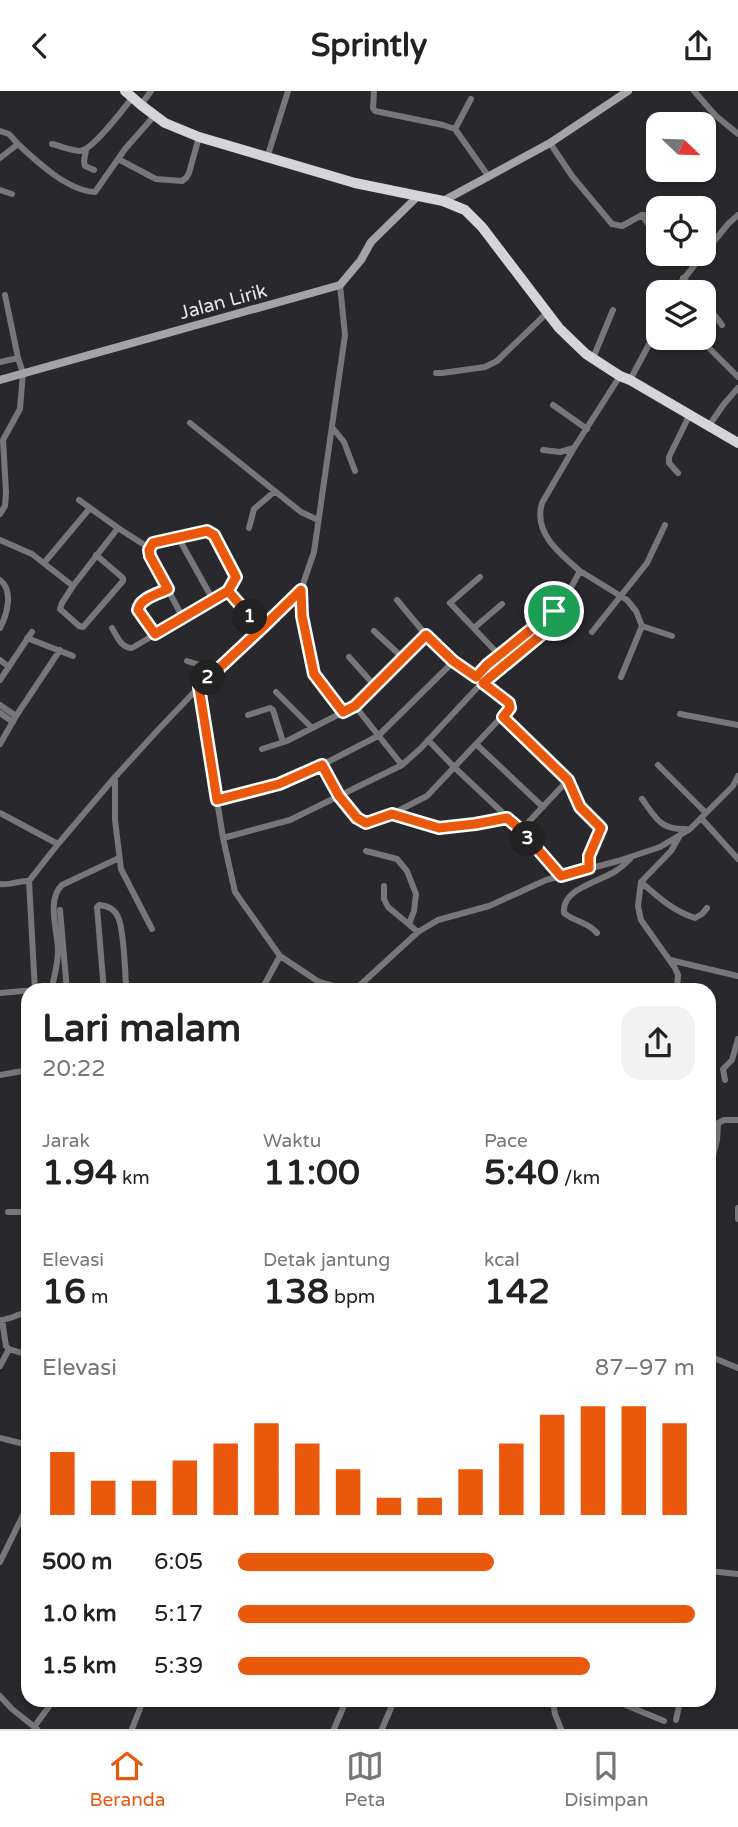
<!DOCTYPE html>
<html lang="id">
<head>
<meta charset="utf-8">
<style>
  body { margin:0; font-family:"Varela Round",sans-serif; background:#f2f2f2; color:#222; height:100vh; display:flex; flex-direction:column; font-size:26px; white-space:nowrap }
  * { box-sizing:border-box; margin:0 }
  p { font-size:23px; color:#767676 }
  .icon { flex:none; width:38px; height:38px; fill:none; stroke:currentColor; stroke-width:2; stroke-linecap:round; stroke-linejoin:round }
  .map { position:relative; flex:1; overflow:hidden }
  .panel { position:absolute; left:21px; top:892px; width:695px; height:724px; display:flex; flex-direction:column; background:#fff; border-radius:21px; box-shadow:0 2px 5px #0004 }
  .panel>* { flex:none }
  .needle { width:46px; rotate:113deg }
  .fabs { position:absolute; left:646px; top:21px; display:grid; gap:14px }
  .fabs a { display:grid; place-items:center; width:70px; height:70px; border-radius:14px; background:#fff; box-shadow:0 2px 5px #0004; font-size:35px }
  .pin { position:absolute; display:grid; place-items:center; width:60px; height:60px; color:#fff; margin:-30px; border:4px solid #fff; border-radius:50%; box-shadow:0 2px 7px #0007 }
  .km { position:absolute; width:35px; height:35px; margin:-18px; border-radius:50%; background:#222; color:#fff; font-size:19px; line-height:35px; text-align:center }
  .round { display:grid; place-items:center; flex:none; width:74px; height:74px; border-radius:21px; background:#f2f2f2 }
  .summary { display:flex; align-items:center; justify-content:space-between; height:119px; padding:0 21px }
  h1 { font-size:38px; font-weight:800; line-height:52px }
  .figures { display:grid; grid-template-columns:repeat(3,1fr); gap:10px; height:119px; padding:7px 21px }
  .figures div { display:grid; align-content:center }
  .figures b { font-size:35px; font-weight:800 }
  .figures small { font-size:19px; font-weight:400 }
  .figures p { font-size:19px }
  .chart { height:196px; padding:14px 21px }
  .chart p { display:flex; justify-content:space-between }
  .chart svg { width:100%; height:126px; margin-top:7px; stroke:#ea580c; stroke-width:6 }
  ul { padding:0 21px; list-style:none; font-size:23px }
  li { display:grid; grid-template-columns:112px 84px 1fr; align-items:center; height:52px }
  li i { height:18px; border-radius:9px; background:#ea580c }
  header { display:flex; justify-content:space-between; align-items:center; height:91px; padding:0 21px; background:#fff; font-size:32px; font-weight:800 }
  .dock { display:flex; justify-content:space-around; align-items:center; height:98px; border-top:2px solid #e0e0e0; background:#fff; font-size:19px; color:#767676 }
  .dock a { display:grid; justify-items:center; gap:4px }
  .dock .selected { color:#ea580c }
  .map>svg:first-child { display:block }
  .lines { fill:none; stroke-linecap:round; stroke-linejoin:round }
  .minor { stroke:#777679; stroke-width:6 }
  .secondary { stroke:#a4a3a7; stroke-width:8 }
  .trunk { stroke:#d6d4da; stroke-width:10 }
  .route-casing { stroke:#fff; stroke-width:14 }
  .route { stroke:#ea580c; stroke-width:9 }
  .labels { text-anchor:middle; stroke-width:5; stroke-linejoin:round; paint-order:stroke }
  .street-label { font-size:19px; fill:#e7e6e9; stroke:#29282d }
</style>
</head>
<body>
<header><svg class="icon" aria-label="back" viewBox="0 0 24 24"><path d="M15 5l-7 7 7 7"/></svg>Sprintly<svg class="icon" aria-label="share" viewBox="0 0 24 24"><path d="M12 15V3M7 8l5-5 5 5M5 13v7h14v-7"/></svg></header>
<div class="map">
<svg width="738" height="1638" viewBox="0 0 738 1638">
  <rect width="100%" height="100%" fill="#29282d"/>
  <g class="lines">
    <!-- minor -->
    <path class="minor" d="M374,0l-1,17 2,3 68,14 12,4 34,48
      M694,0l22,25 22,18
      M141,14l10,-14
      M455,38l16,-30
      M0,40l9,3 9,10 -18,14
      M550,52l22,33 40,48 10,2 20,-11h16
      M18,53c19,18 50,47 77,48l30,-43 30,-34
      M52,53c9,2 20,7 28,7 13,-1 44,-43 52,-53
      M86,59l-2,11 1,5 9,4
      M267,67l21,-67
      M118,68l38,20 26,2 4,-3 3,-5 10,-36
      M0,99l12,4
      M642,124l16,23
      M704,146l9,7
      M672,163l3,2 4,-2
      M683,187l13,14
      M673,201l55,-68 10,-9
      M704,210l18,24
      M699,247l39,39
      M593,267l20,-48
      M0,271l18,-4
      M436,282h6l43,-6 12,-6 51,-49
      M630,289l24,-45 4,-3
      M553,314l34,24
      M190,332l111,89 17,8
      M332,336l12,15 11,29
      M708,336l16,-23 14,-16
      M543,359l17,2 14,-4
      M678,382l-9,-10v-6l20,-41
      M0,423l5,-8 1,-14 -3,-52 17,-31 3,-36 -5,-15 -13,-63
      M118,437l25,16
      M249,437l5,-19 20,-17
      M178,446l35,63
      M0,449l32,14 41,32 45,-58 -39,-28
      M44,472l46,-55
      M580,480l47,29 9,11 6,15 30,10
      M480,486l-30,26 49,52
      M0,489c14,11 7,35 0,48
      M73,495l-11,17 -2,6 19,17 4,1 40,-46v-3l-27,-23
      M301,499l1,26 12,58 29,38
      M228,500l33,38
      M112,537c5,8 9,20 20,20l96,-57 8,-14 -22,-42 -7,-4 -54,12 -4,7 1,6 33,62
      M474,537l28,-24
      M374,540l29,27
      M592,541l55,-69 18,-38
      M155,543l-17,-24c2,-12 20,-16 30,-21
      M27,547l46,18
      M349,566l26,29
      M0,569l9,7
      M187,570l16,5 11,6
      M476,586l11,-12 74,-59 19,-35c-20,-17 -47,-38 -38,-68l32,-55 46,-72
      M621,586l21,-51
      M0,589l32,-48
      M199,596l24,151 12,54 45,64 39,26 22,6 17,-1 60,-55 20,-12 51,-14 57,-26 72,-19 42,-14 30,-18 43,-43 5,-10
      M276,601l36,36
      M0,614l16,11
      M355,615l47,59
      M0,622l13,9
      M680,623l58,11
      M248,624l22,-7 3,2 10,32
      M503,626l65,63 12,27 21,21 -11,23 -1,17
      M428,649l26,27 67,63 40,46
      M0,653l16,-28 44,-66
      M476,653l67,63
      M262,658l25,-8 68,-35 71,-71
      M322,674c10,18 24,51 44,58l26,-9 35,-18 83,-88 -1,-5 -56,-41 -27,-27 -29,-35
      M658,674l48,48
      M115,686v43l6,49 31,60
      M642,708c14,19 18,31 44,30
      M217,709l62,-16 43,-19 56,-29 75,-74
      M0,722l58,31
      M392,723l47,14 36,-4 32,-6
      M701,727l37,41
      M521,739l47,-50
      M223,747l67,-18 112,-55 18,-16 57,-61 74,-61 2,-4 1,-12
      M366,760l31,8 10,12 9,23 -2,17 -5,13
      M641,791c17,15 32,29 54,36l7,-4 5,-6
      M0,793c10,2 19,-4 29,-3
      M384,795v13l4,8 30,25
      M60,819l7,81
      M597,842c-9,-11 -22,-11 -33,-20 -3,-25 37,-31 53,-43 5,-3 9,-7 13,-11
      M670,869l68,16
      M35,900l-6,-110 29,-37 57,-67 42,-46 42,-44 102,-97 13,-38 31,-217 -5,-50
      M51,900c3,-13 7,-27 7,-40 0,-20 -12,-51 4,-66l57,-27
      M104,900l-7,-84 2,-2c8,1 15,3 19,12 6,12 7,53 8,69l3,3h65l2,2
      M261,900l19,-35
      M677,900l1,-16 -3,-7 -34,-48 -3,-14 3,-24 30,-31 8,-14
      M0,902l35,-3
      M0,984l28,-5
      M725,989l-2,-11 9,-9 6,-21
      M709,1037l15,-8h14
      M27,1052h1
      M709,1080l8,-31 1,-16
      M738,1117v11
      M8,1121h20
      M2,1229l4,26 3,3 19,6
      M0,1230l13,-4 15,-6
      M709,1265l29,12
      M0,1275l9,-17
      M0,1347l28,7
      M0,1471l28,-57
      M709,1480l29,3
      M0,1605l12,13 25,20
      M553,1610l2,13 6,15
      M616,1610l48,20
      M676,1629l4,-19
      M34,1636l19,-26
      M132,1638l11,-28
      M334,1638l12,-28
      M382,1638l12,-28"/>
    <!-- secondary -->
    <path class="secondary" d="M443,110l107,-58 78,-52
      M0,289l340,-95 21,-25 10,-18 47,-46"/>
    <!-- trunk -->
    <path class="trunk" d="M125,0l16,14 24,18 34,14 156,46 88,18 22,9 17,17 77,101 27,26 34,22 10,4 108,63"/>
  </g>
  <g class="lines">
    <defs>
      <path id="route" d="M554,520l-67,54 -11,12 -23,-16 -27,-26 -71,71 -12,6 -29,-38 -12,-58 -1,-26 -40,39 -33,-38 -73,43 -17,-24c2,-12 20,-16 30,-21l-18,-33 -1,-6 4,-7 54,-12 7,4 22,42 -8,14 33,38 -62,58 18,113 62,-16 43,-19 17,31 18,22 9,5 26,-9 47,14 36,-4 32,-6 14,12 40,46 28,-8v-12l12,-28 -21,-21 -12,-27 -65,-63 7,-9 -1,-5 -26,-20 70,-58 1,-14"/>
    </defs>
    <!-- route casing -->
    <use href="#route" class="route-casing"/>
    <!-- route -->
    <use href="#route" class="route"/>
  </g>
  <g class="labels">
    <!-- street labels -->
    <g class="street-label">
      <text transform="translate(223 210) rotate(-15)" y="7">Jalan Lirik</text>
    </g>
  </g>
</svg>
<div class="fabs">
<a><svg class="needle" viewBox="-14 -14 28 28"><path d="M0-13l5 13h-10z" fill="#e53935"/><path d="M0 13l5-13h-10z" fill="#767676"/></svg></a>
<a><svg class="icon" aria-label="locate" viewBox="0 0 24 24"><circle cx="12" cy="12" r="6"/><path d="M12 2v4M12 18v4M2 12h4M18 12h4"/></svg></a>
<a><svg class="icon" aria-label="layers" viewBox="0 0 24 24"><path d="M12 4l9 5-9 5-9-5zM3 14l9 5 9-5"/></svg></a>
</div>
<div class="pin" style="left:554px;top:520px;background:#1e9e55"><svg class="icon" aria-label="arrive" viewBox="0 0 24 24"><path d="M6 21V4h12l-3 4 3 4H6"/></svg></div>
<b class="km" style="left:250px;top:526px">1</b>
<b class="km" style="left:208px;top:587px">2</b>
<b class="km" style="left:528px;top:748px">3</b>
<section class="panel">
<div class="summary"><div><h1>Lari malam</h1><p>20:22</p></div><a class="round"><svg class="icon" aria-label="share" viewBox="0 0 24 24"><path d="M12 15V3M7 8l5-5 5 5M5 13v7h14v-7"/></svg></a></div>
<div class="figures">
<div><p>Jarak</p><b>1.94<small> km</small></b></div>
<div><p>Waktu</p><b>11:00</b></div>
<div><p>Pace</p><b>5:40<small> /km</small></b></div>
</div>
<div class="figures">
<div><p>Elevasi</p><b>16<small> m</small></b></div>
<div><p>Detak jantung</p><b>138<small> bpm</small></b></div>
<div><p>kcal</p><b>142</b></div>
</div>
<div class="chart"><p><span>Elevasi</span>87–97 m</p>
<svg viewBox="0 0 160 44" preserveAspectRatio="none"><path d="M5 44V22M15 44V32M25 44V32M35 44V25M45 44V19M55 44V12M65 44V19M75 44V28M85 44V38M95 44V38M105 44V28M115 44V19M125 44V9M135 44V6M145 44V6M155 44V12"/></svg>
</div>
<ul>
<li><b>500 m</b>6:05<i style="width:56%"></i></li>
<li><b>1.0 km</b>5:17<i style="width:100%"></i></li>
<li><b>1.5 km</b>5:39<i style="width:77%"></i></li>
</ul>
</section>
</div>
<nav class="dock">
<a class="selected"><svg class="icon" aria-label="home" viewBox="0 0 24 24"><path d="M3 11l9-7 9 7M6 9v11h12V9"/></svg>Beranda</a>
<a><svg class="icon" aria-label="map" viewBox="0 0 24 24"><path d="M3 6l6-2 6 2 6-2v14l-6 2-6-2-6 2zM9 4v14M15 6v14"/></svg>Peta</a>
<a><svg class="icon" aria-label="saved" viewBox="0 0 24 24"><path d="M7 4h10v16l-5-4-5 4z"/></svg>Disimpan</a>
</nav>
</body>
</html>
